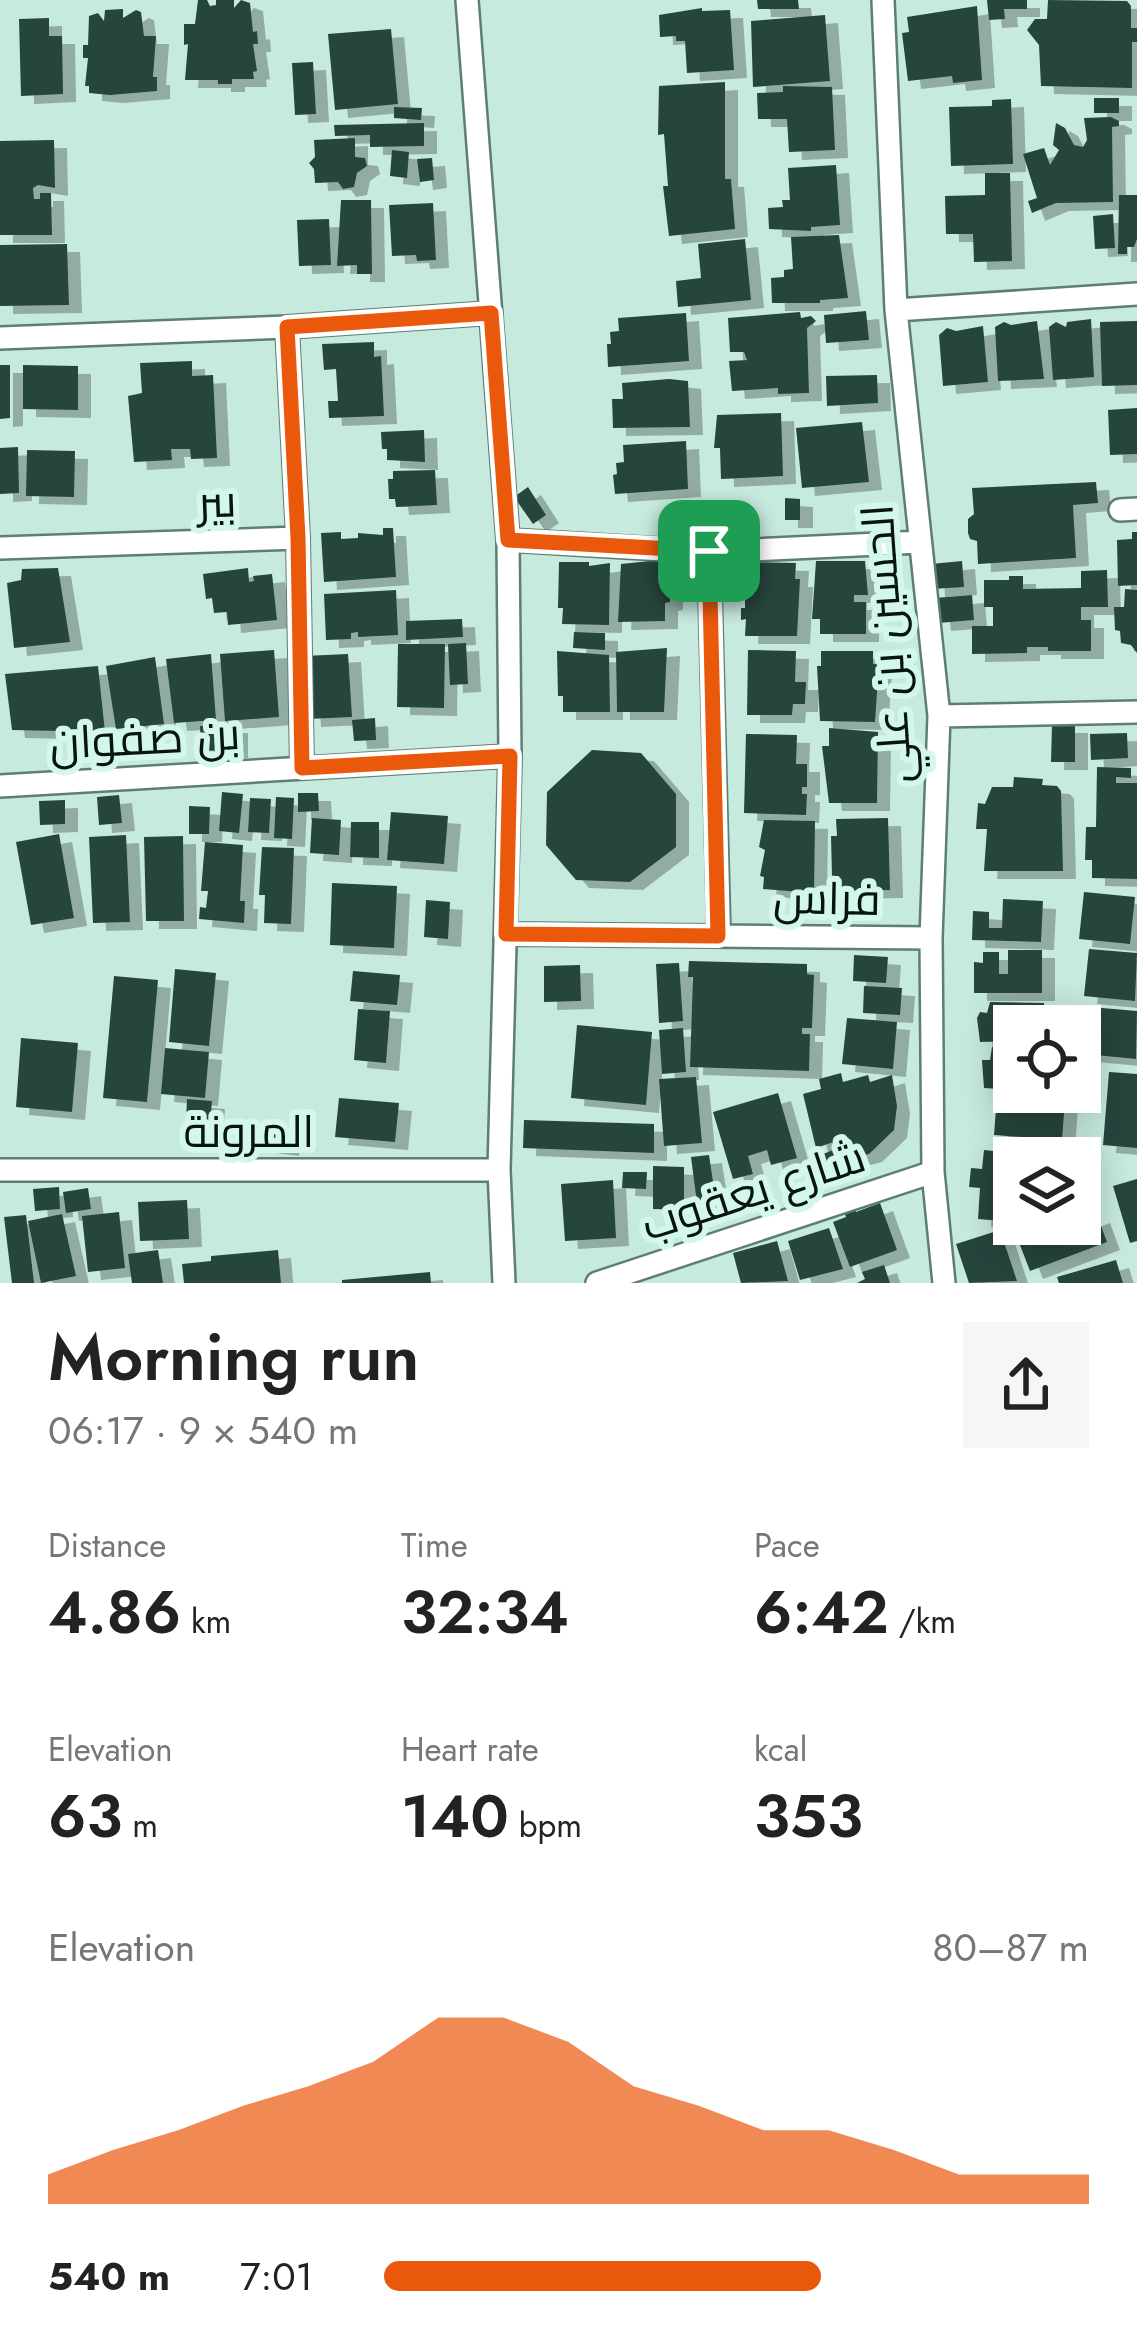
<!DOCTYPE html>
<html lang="en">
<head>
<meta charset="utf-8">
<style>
  body { margin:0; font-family:Jost,Cairo,sans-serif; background:#f6f6f6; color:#222; height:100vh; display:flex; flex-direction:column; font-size:45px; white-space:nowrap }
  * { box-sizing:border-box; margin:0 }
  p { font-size:39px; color:#767676 }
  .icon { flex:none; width:66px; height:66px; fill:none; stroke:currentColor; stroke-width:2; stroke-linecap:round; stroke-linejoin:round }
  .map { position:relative; height:1283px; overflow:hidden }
  .sheet { display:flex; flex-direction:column; background:#fff; flex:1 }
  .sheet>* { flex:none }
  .controls { position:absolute; left:993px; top:1005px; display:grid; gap:24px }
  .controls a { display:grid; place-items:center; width:108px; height:108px; border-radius:0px; background:#fff; box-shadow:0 6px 30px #0003; font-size:60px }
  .pin { position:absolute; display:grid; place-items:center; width:102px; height:102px; color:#fff; margin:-51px; border-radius:24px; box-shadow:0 6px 18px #0006 }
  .round { display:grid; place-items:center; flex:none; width:126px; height:126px; border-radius:0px; background:#f6f6f6 }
  .head { display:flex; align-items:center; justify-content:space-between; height:204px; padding:0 48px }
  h1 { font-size:66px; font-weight:600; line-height:90px }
  .stats { display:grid; grid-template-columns:repeat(3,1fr); gap:18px; height:204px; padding:12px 48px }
  .stats div { display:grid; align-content:center }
  .stats b { font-size:60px; font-weight:600 }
  .stats small { font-size:33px; font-weight:400 }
  .stats p { font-size:33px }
  .chart { height:336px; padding:24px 48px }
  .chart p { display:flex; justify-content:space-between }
  .chart svg { width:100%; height:216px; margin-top:12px; fill:#ea580c; opacity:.7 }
  ul { padding:0 48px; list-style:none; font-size:39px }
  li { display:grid; grid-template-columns:192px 144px 1fr; align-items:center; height:90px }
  li i { height:30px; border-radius:15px; background:#ea580c }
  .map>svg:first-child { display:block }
  .building { fill:#26453c; filter:url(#shadow) }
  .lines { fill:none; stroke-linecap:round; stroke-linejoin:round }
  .minor-casing { stroke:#5e7e74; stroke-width:26 }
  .minor { stroke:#fff; stroke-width:21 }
  .route-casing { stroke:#fff; stroke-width:24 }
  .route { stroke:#ea580c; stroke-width:15 }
  .labels { text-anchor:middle; stroke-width:12; stroke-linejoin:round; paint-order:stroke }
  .street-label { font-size:45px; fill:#071410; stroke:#d4f7ec }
</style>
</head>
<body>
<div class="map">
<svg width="1137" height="1283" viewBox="0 0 1137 1283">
  <defs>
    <filter id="shadow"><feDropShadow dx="13" dy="8" stdDeviation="0" flood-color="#0004"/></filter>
  </defs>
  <rect width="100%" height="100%" fill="#c7eade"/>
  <!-- building -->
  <path class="building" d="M198,0h9l3,6 6,-1v-5h18v8l7,-8 9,3 3,29 4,-1 1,13h-5l4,27 -4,1 1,7h-22v5h-14v-4h-33l3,-36 -4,1v-21h11z
    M757,0h41l1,9h-41z
    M987,0h40v9h-23l1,10 -16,1z
    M1048,0l79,1 4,5v22h6v14h-5v46l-91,-2 -2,-41 -12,-15 8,-11h12z
    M977,6l5,74 -29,3 -1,-7 -44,5 -6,-48 7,-1 -2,-15z
    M702,8v3l28,-1 4,60 -47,3 -2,-32h-9v-5l-16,1 -1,-22z
    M123,9v9l13,-8 5,2 3,24h12l-3,41h4v14l-47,4 -21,-2v-7h-4l3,-28h-5v-13h5l1,-29 9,-3 6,8 1,-11z
    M825,15l5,66 -77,6 -2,-66z
    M49,18v18h13l1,58 -42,2 -2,-77z
    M391,29l7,75 -63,6 -7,-76z
    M313,62l3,52 -21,1 -3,-52z
    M725,82v97h6l4,50 -66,7 -6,-50h5l-4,-52 -6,1 1,-49z
    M783,86l49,1 3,63 -46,2 -2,-33h-29l-1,-26 26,-1z
    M1094,98h25v15h-25z
    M1011,99l2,65 -62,2 -2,-59 43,-1v-6z
    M394,107l28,1 -1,12 -27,-2z
    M1111,117l8,4v5l-7,1 1,75 -57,1 -24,10 -4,-12 9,-3 -14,-44 21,-6 6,17 9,-15 -6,-5 3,-22 9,5 9,17 9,2 4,-7 -3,-22z
    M424,123v23l-54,1v-12l-35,1 -1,-11z
    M355,138v19l10,1 2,8 -10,7 -3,14 -11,2 -5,-7 -23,1 -1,-14 -5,-6 6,-6 -1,-17z
    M54,140l1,48 -17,-3 -5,3 1,11h6v-6h11l1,42h-52v-94z
    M392,150l17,2 -2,26 -17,-2z
    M432,158l2,22 -14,2 -3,-23z
    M836,165l4,60 -29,2v4l-42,-2 -1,-21 15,-1 -1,-7h8l-2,-32z
    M985,173h25l2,88 -38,1 -1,-28h-27l-1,-38 40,-1z
    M1119,195h18v44l-3,8h-7v7h-9z
    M341,200h30l1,74h-15v-9l-20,1z
    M433,203l3,57 -19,1 -1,-6 -24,1 -3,-51z
    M1113,214l2,34 -20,1 -2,-33z
    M329,219l2,46 -32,1 -2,-46z
    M839,235l9,63 -28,2v3h-48l-1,-25 13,-1v-7l9,-1 -2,-32z
    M745,239l6,61 -73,7 -2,-26 25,-3 -3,-34z
    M67,244l2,61 -69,1v-61z
    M866,311l3,29 -43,3 -2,-28z
    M800,312l1,6 10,-2 5,5 -9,7 2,65 -31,1v-6l-46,3 -3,-30 18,-1 -3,-8h-14l-2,-34z
    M686,313l3,48 -81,6 -1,-23h4l-1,-12 9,-1 -1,-13z
    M1091,319l3,58 -41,3 -4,-53 7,-5 10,5 1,-5z
    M1037,321l7,58 -46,2 -3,-54 9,-5 7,3z
    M1137,321v64l-35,1 -2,-64z
    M983,326l5,56 -45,4 -4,-51 8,-7 9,3z
    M374,342v15l7,-1 3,60 -55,2 -1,-17h10l-2,-32 -12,1 -2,-26z
    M192,361v15l21,-1 4,83 -26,1 -1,-10h-19l1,11 -38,2 -6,-66 14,-3 -2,-30z
    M0,365h10v53l-10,1z
    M23,365l55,1v44l-55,-1z
    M877,375l1,28 -51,3 -1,-30z
    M669,379l19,2 2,46 -77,1 -1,-29h11l-1,-16z
    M1137,408v46l-27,1 -2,-45z
    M781,413l2,63 -62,3 -1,-31h-6l3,-33z
    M862,422l7,60 -67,6 -6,-60z
    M424,430l1,32 -38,-2v-11h-5l-1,-17z
    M686,441l2,48 -73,5 -2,-19 4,-1 -1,-11 8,-1 -1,-17z
    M18,447l1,46 -19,1v-46z
    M27,450l48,1 -1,46 -48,-1z
    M435,470l2,35 -41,2 -1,-8h-6l-1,-20h5v-8z
    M1096,482l2,21 -25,2 3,53 -98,6 -1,-23 -7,-2 -2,-6v-14l6,-5 -2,-26z
    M528,487l18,28 -13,9 -19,-27z
    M785,498l15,1v21h-15z
    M383,528h10l3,49 -72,5 -3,-49 20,-1v7l17,-1v-5l25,2z
    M1132,532h5v53l-19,1 -1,-46 15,-1z
    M669,559l1,43 -5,1v18l-47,1 3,-58z
    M816,561h49l3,34h-14v7h12v32h-46v-15h-8z
    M962,561l2,26 -32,2 -1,-25z
    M559,562h30v4l21,-3 -1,62 -47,-1 1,-16h-5z
    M743,562l53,1 -1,16h5l-3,57h-52l1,-17 -5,1v-12h4v-18h-4z
    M58,568l12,74 -56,6 -7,-65 14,-3 1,-11z
    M248,568l1,14 5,-1 -1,-5 19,-2 5,46 -49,5 -1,-13 -13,1 -2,-15 -6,1 -3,-25z
    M1107,570l1,37h-27v13h10v31h-43v-4h-21v6l-55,1v-28h21v-19h-9v-27h25v-4h14v13l58,-1v-17z
    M1125,589l12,1v63l-6,-8 -10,-2 -1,-12 -5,-1 -1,-23h10z
    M396,590l2,45 -40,2v-5l-7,1v6l-25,1 -2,-46z
    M972,595l2,25 -36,3 -3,-25z
    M462,619l1,18 -57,3v-19z
    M574,632l31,1v17l-32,-2z
    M466,643l2,41 -18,1 -2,-41z
    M398,644h47l-1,64 -47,-1z
    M667,648l-3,64h-47l-1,-60z
    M274,650l5,67 -54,4 -5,-67z
    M748,650l48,1 -1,31h11l-1,22h-12l-1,11h-45z
    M557,651l52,4 1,57h-47v-16h-5z
    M821,651h52v13h6l-4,58 -55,-1 -3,-55h4z
    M211,654l5,66 -42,3 -8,-64z
    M348,654l4,63 -44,2 -4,-63z
    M155,657l9,67 -48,5 -10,-63z
    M98,666l7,66 -93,-2 -7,-56z
    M375,718l1,22 -22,1 -2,-21z
    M235,725v25l-34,1 -1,-25z
    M1052,725h23v37h-24z
    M829,728l49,4 -1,71h-48l-7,-57h7z
    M1127,733l1,25 -37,2 -1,-26z
    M746,734l51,1 -1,29h11v23h-5v7h5l-1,21 -62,-2z
    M592,750l49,3 35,41v53l-46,35 -54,-2 -30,-35 1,-53z
    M1097,767l34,1v10l-15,-1v6h21v96l-45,-1v-18h-7l1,-33h10z
    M1014,777l29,2 -1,6 15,1 4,5 2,80h-79l3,-42h-11l2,-26 7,1 7,-17h21z
    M222,792l21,2 -4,39 -20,-2z
    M298,793h20l1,18 -21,1z
    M119,795l3,28 -23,2 -2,-28z
    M276,797l18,1 -2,41 -18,-1z
    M250,798l21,1 -2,34 -21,-1z
    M65,800v24l-25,1 -1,-24z
    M189,806l21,1 -1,27h-20z
    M391,812l57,4 -4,48 -57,-4z
    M312,818l29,2 -2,35 -29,-2z
    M888,818l2,72 -50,1 -1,-15h-7l-1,-40h6l-1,-17z
    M764,820l51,1 -1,72 -51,-4 1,-12 -4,-1 5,-26 -6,-3z
    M351,822h28v36l-29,-1z
    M59,834l15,84 -43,7 -15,-83z
    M126,835l4,87 -37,1 -4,-86z
    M183,836l1,85h-38l-2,-84z
    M205,842l38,3 -3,56h5l-1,22 -45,-4 1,-12 6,1 2,-17h-7z
    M262,847l32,1 -3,76 -27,-1 1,-28h-6z
    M332,883l65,3 -3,62 -64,-3z
    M1084,892l51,5 -5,47 -51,-5z
    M1003,899l40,2 -2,41 -69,-2 1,-29 16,1v16h13z
    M426,900l24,2 -2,37 -24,-2z
    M1089,949l48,4 -2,48 -51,-5z
    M1008,950h34v43h-68v-31l9,1v-11h16v22h9z
    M854,955l34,2 -2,26 -33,-2z
    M689,961l118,3v10l7,1 -2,53h-10v6h8l-1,37 -119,-4 3,-90h-5z
    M679,963l4,58 -24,2 -3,-59z
    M580,965l1,36 -37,1v-36z
    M175,969l41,4 -7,73 -40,-4z
    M353,971l47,4 -3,30 -47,-4z
    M114,976l44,4 -11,122 -44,-4z
    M864,986l38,2 -2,27 -37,-2z
    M990,1002l54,1 -1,23h-29v15l-34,1 -3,-24 3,-6 7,1z
    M1090,1007l47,4 -1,48 -51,-5z
    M358,1009l32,2 -4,52 -32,-3z
    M847,1018l50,4 -4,47 -51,-5z
    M577,1025l75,7 -6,73 -75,-7z
    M683,1028l3,44 -24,2 -3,-44z
    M21,1038l57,5 -6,69 -56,-5z
    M992,1047l22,2v41l-30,-2 -2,-28h8z
    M165,1048l44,4 -4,46 -44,-4z
    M1109,1072l28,2v74l-34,-3z
    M841,1073l2,9 25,-7 2,7 22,-7 5,31 -3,24 -25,24 -12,3 -9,-20 -32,11 -13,-54 18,-5 -2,-10z
    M696,1077l6,66 -38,3 -5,-67z
    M778,1093l19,65 -26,7 -4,-15 -19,6 5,18 -20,5 -20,-67z
    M997,1096l68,5 -3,39 -68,-5z
    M339,1098l60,5 -4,39 -60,-5z
    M187,1099l25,2 -2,24 -24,-2z
    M524,1120l130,4v29l-131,-5z
    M233,1127l27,1 -1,14 -26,-1z
    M266,1129l23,4 -3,15 -23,-3z
    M846,1145l8,21 -43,16 -8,-20z
    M984,1150l47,5v3h-17v64l-36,-3 2,-31 -11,-1 2,-19 11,1z
    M709,1155l8,53 -19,3 -7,-54z
    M653,1166l31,1v43l-31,-1z
    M623,1172h24l-1,17 -24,-1z
    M1137,1179v62l-7,2 -17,-57z
    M613,1180l3,58 -51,3 -4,-57z
    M59,1187l1,22 -25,2 -2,-22z
    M88,1188l3,21 -25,4 -3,-21z
    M187,1200l2,39 -49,2 -2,-39z
    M880,1203l17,47 -47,17 -17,-45 13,-5 -2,-6 10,-3 2,4z
    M119,1212l6,56 -37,4 -6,-56z
    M62,1214l14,62 -35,7 -13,-62z
    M26,1215l8,68h-22l-8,-66z
    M1097,1215l10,27 -77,29 -10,-26z
    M829,1228l14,41 -43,11 -12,-39z
    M1000,1230l17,51 -48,2 -13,-39z
    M777,1241l11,40 -47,2 -8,-30z
    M158,1250l5,33h-31l-4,-29z
    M278,1250l3,33h-97l-2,-19 29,-3v-5z
    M1116,1260l7,23h-64l-2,-6z
    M884,1265l6,18h-33l8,-4 -3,-7z
    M430,1272l1,11h-89v-3z"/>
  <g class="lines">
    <defs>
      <path id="minor" d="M467,0l41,540 2,216 -11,414 5,113
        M883,0l13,310 43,406 -8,222 2,234 11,111
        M896,310l241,-16
        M0,338l287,-11 204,-14
        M1120,510l17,-1
        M298,538l4,230
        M508,540l201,12 211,-10
        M0,548l298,-10 -11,-211
        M709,552l10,384
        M939,716l198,-4
        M0,786l510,-30
        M506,934l425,4
        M0,1170h499
        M597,1283l336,-111"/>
    </defs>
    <!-- minor casing -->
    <use href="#minor" class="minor-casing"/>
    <!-- minor -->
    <use href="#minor" class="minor"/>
  </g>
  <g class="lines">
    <defs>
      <path id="route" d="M491,313l17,227 201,11 9,385 -212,-2 4,-178 -208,12 -4,-230 -11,-211z"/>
    </defs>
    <!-- route casing -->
    <use href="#route" class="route-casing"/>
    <!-- route -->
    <use href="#route" class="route"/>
  </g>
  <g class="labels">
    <!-- street labels -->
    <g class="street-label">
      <text transform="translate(217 501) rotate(-2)" y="16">بير</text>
      <text transform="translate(886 644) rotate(-94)" y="16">الحسين بن علي</text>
      <text transform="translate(145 738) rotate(-3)" y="16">بن صفوان</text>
      <text transform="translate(827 898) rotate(1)" y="16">فراس</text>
      <text x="249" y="1147">المرونة</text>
      <text transform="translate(753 1190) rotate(-18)" y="16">شارع يعقوب</text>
    </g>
  </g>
</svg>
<div class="controls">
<a><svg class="icon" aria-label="locate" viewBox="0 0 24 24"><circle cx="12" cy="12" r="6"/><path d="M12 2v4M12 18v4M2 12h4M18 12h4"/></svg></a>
<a><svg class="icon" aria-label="layers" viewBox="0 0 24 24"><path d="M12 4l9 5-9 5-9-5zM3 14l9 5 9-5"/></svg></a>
</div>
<div class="pin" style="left:709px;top:551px;background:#1e9e55"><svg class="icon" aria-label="arrive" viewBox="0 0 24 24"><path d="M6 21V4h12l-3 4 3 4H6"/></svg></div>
</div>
<section class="sheet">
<div class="head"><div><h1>Morning run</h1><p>06:17 · 9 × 540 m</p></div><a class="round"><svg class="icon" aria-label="share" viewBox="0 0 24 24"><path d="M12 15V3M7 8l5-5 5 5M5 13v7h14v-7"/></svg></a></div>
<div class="stats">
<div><p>Distance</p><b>4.86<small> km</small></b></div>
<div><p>Time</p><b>32:34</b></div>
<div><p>Pace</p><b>6:42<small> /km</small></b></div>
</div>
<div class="stats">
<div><p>Elevation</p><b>63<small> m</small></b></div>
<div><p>Heart rate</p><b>140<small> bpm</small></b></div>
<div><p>kcal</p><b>353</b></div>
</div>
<div class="chart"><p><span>Elevation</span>80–87 m</p>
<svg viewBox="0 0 160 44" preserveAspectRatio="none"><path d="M0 44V38L10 33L20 29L30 24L40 20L50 15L60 6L70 6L80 11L90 20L100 24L110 29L120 29L130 33L140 38L150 38L160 38V44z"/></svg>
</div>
<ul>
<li><b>540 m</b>7:01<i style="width:62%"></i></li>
</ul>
</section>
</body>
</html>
